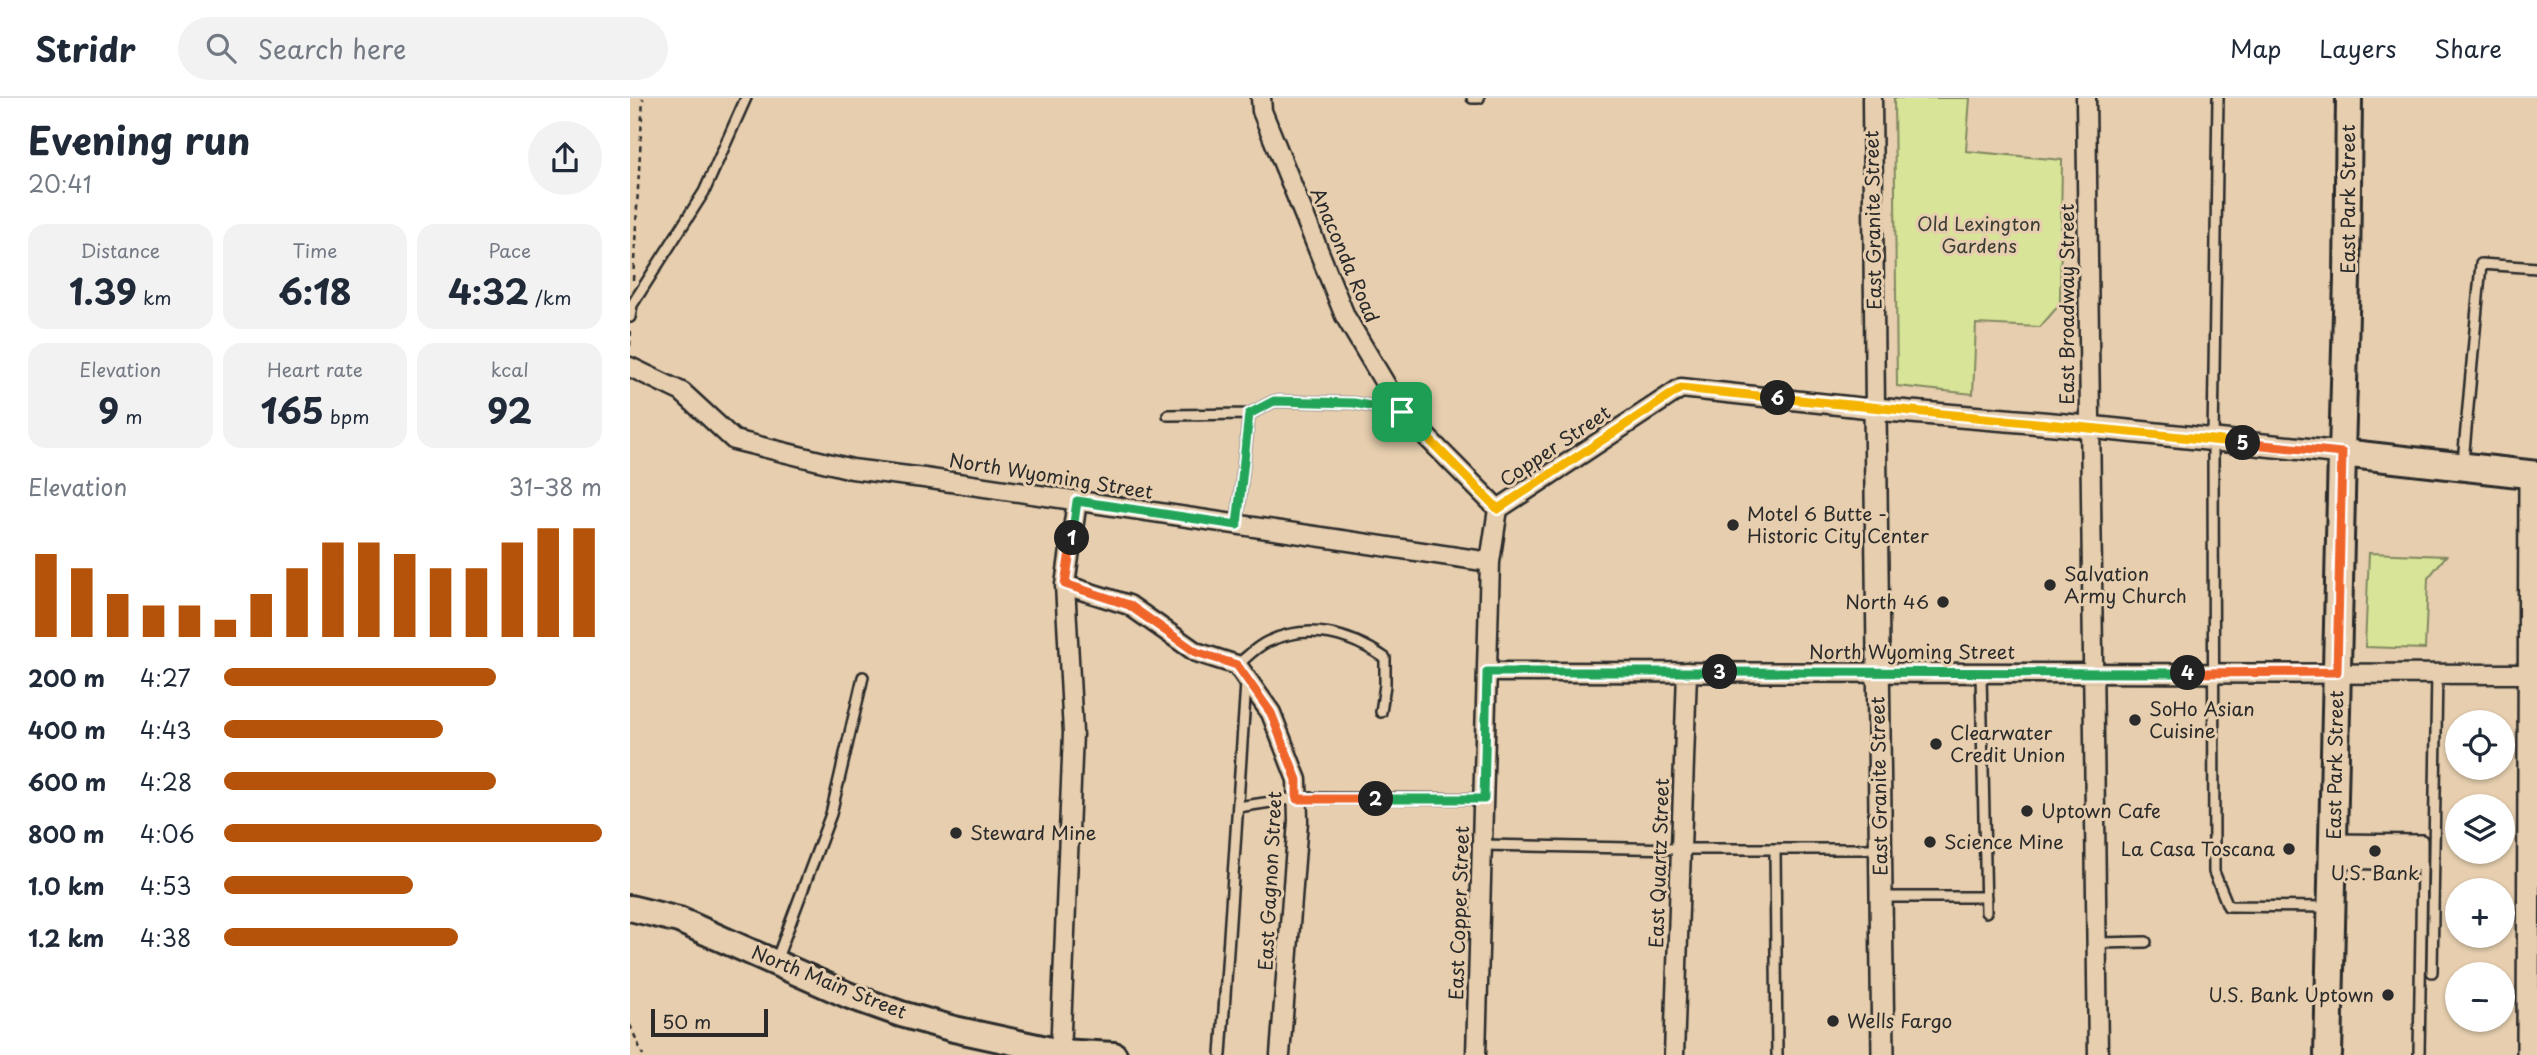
<!DOCTYPE html>
<html lang="en">
<head>
<meta charset="utf-8">
<style>
  body { margin:0; font-family:"Playpen Sans",sans-serif; background:#f2f2f3; color:#1f2937; height:100vh; display:flex; flex-direction:column; font-size:26px; white-space:nowrap }
  * { box-sizing:border-box; margin:0 }
  p { font-size:23px; color:#747a83 }
  .icon { flex:none; width:38px; height:38px; fill:none; stroke:currentColor; stroke-width:2; stroke-linecap:round; stroke-linejoin:round }
  .map { position:relative; flex:1; overflow:hidden }
  .drawer { display:flex; flex-direction:column; background:#fff; width:630px }
  .drawer>* { flex:none }
  .controls { position:absolute; left:1815px; top:612px; display:grid; gap:14px }
  .controls a { display:grid; place-items:center; width:70px; height:70px; border-radius:50%; background:#fff; box-shadow:0 2px 5px #0004; font-size:35px }
  .scale { position:absolute; left:21px; bottom:18px; width:117px; box-sizing:border-box; padding-left:7px; border:4px solid #2b2b2b; border-top:0; font-size:19px; line-height:24px; white-space:nowrap; color:#2b2b2b; -webkit-text-stroke:5px #e6ceae; paint-order:stroke }
  .pin { position:absolute; display:grid; place-items:center; width:60px; height:60px; color:#fff; margin:-30px; border-radius:14px; box-shadow:0 4px 10px #0006 }
  .km { position:absolute; width:35px; height:35px; margin:-18px; border-radius:50%; background:#222; color:#fff; font-size:19px; line-height:35px; text-align:center }
  .round { display:grid; place-items:center; flex:none; width:74px; height:74px; border-radius:37px; background:#f2f2f3 }
  .headline { display:flex; align-items:center; justify-content:space-between; height:119px; padding:0 28px }
  h1 { font-size:38px; font-weight:700; line-height:52px }
  .figures { display:grid; grid-template-columns:repeat(3,1fr); gap:10px; height:119px; padding:7px 28px }
  .figures div { display:grid; align-content:center; border-radius:18px; background:#f2f2f3; text-align:center }
  .figures b { font-size:35px; font-weight:700 }
  .figures small { font-size:19px; font-weight:400 }
  .figures p { font-size:19px }
  .chart { height:196px; padding:14px 28px }
  .chart p { display:flex; justify-content:space-between }
  .chart svg { width:100%; height:126px; margin-top:7px; stroke:#b45309; stroke-width:6 }
  ul { padding:0 28px; list-style:none; font-size:23px }
  li { display:grid; grid-template-columns:112px 84px 1fr; align-items:center; height:52px }
  li i { height:18px; border-radius:9px; background:#b45309 }
  header { display:flex; align-items:center; gap:42px; box-sizing:border-box; height:98px; padding:0 35px; background:#fff; border-bottom:2px solid #e0e1e3 }
  header strong { font-size:33px }
  nav { display:flex; gap:38px; margin-inline-start:auto; font-size:24px }
  .search { width:490px; height:63px; background:#f2f2f3; display:flex; align-items:center; gap:18px; box-sizing:border-box; padding:0 24px; border-radius:38px; color:#747a83; font-size:26px }
  main { display:flex; flex:1; min-height:0 }
  .map>svg:first-child { display:block }
  .green { fill:#d8e497; stroke:#828861; stroke-width:2 }
  .lines { fill:none; stroke-linecap:round; stroke-linejoin:round }
  .service-casing { stroke:#2b2b2b; stroke-width:14 }
  .minor-casing { stroke:#2b2b2b; stroke-width:23 }
  .tertiary-casing { stroke:#2b2b2b; stroke-width:26 }
  .secondary-casing { stroke:#2b2b2b; stroke-width:30 }
  .primary-casing { stroke:#2b2b2b; stroke-width:32 }
  .path { stroke:#2b2b2b; stroke-width:2.5; stroke-dasharray:5 5; stroke-linecap:butt }
  .service { stroke:#e6ceae; stroke-width:9 }
  .minor { stroke:#e6ceae; stroke-width:18 }
  .tertiary { stroke:#e6ceae; stroke-width:21 }
  .secondary { stroke:#e6ceae; stroke-width:24 }
  .primary { stroke:#e6ceae; stroke-width:26 }
  .split-1-casing { stroke:#fff; stroke-width:14 }
  .split-2-casing { stroke:#fff; stroke-width:14 }
  .split-3-casing { stroke:#fff; stroke-width:14 }
  .split-4-casing { stroke:#fff; stroke-width:14 }
  .split-5-casing { stroke:#fff; stroke-width:14 }
  .split-6-casing { stroke:#fff; stroke-width:14 }
  .split-7-casing { stroke:#fff; stroke-width:14 }
  .split-1 { stroke:#22a559; stroke-width:9 }
  .split-2 { stroke:#f0652b; stroke-width:9 }
  .split-3 { stroke:#22a559; stroke-width:9 }
  .split-4 { stroke:#22a559; stroke-width:9 }
  .split-5 { stroke:#f0652b; stroke-width:9 }
  .split-6 { stroke:#f5b400; stroke-width:9 }
  .split-7 { stroke:#f5b400; stroke-width:9 }
  .poi-dot { fill:#2b2b2b; stroke:#e6ceae; stroke-width:2.5 }
  .labels { text-anchor:middle; stroke-width:6; stroke-linejoin:round; paint-order:stroke }
  .street-label { font-size:19px; fill:#2b2b2b; stroke:#e6ceae }
  .park-label { font-size:19px; fill:#3c3e36; stroke:#e6ceae }
  .poi-label { font-size:19px; fill:#2b2b2b; stroke:#e6ceae; text-anchor:start }
</style>
</head>
<body>
<header>
<strong>Stridr</strong>
<div class="search"><svg class="icon" aria-label="search" viewBox="0 0 24 24"><circle cx="10" cy="10" r="6"/><path d="M15 15l6 6"/></svg>Search here</div>
<nav><a>Map</a><a>Layers</a><a>Share</a></nav>
</header>
<main>
<section class="drawer">
<div class="headline"><div><h1>Evening run</h1><p>20:41</p></div><a class="round"><svg class="icon" aria-label="share" viewBox="0 0 24 24"><path d="M12 15V3M7 8l5-5 5 5M5 13v7h14v-7"/></svg></a></div>
<div class="figures">
<div><p>Distance</p><b>1.39<small> km</small></b></div>
<div><p>Time</p><b>6:18</b></div>
<div><p>Pace</p><b>4:32<small> /km</small></b></div>
</div>
<div class="figures">
<div><p>Elevation</p><b>9<small> m</small></b></div>
<div><p>Heart rate</p><b>165<small> bpm</small></b></div>
<div><p>kcal</p><b>92</b></div>
</div>
<div class="chart"><p><span>Elevation</span>31–38 m</p>
<svg viewBox="0 0 160 44" preserveAspectRatio="none"><path d="M5 44V15M15 44V20M25 44V29M35 44V33M45 44V33M55 44V38M65 44V29M75 44V20M85 44V11M95 44V11M105 44V15M115 44V20M125 44V20M135 44V11M145 44V6M155 44V6"/></svg>
</div>
<ul>
<li><b>200 m</b>4:27<i style="width:72%"></i></li>
<li><b>400 m</b>4:43<i style="width:58%"></i></li>
<li><b>600 m</b>4:28<i style="width:72%"></i></li>
<li><b>800 m</b>4:06<i style="width:100%"></i></li>
<li><b>1.0 km</b>4:53<i style="width:50%"></i></li>
<li><b>1.2 km</b>4:38<i style="width:62%"></i></li>
</ul>
</section>
<div class="map">
<svg width="1907" height="957" viewBox="0 0 1907 957">
  <rect width="100%" height="100%" fill="#e6ceae"/>
  <filter id="ink" filterUnits="userSpaceOnUse"><feTurbulence type="fractalNoise" baseFrequency=".0143" numOctaves="2"/><feDisplacementMap in="SourceGraphic" scale="14" xChannelSelector="R" yChannelSelector="G"/><feConvolveMatrix kernelMatrix="1 2 1 2 8 2 1 2 1" color-interpolation-filters="sRGB"/></filter>
  <g filter="url(#ink)">
    <!-- green -->
    <path class="green" d="M1264,0h76l-4,53 96,9 -2,144 -20,23 -64,-3 -3,70 -76,-8z
      M1739,455l77,3 -18,22 -3,71 -60,-2z"/>
    <g class="lines">
      <defs>
        <path id="service" d="M842,0h7
          M1588,0l-5,342 1,432 14,34 101,1
          M0,219l2,-12 72,-113 42,-94
          M538,317l81,-1
          M1833,364l18,-198 56,4
          M607,427l12,-111 25,-13 80,2 47,9
          M607,567c9,-7 19,-18 30,-23 41,-19 82,-9 118,16v27l-4,27
          M1351,575l5,239
          M608,709l59,-9 187,1
          M1704,741l88,1v8
          M852,747l199,4h198
          M1704,749l88,1v8
          M1145,751l2,206
          M1705,757l87,1v9
          M1705,765l87,2 -3,190
          M1251,799h105
          M1467,845l49,-1
          M146,863l55,-147 32,-137
          M1802,874l5,-299
          M591,957l25,-372"/>
        <path id="minor" d="M631,0l1,13 83,205 57,96 96,97
          M1456,0l12,957
          M0,269l52,25 52,48 118,29 72,9 566,84
          M435,487l64,20 67,47 41,13 34,48 26,67 1,41 -18,234
          M857,574l1050,2
          M430,957l13,-322 -8,-148 12,-84
          M846,957l14,-493 8,-53 183,-121 194,21 -3,-311
          M1044,957l13,-383"/>
        <path id="tertiary" d="M1253,957l-8,-646 214,18 253,26
          M1898,957l2,-580"/>
        <path id="secondary" d="M1712,355l5,-175 2,-180
          M0,810l49,12 171,76 51,18 53,15 106,23 54,3"/>
        <path id="primary" d="M1698,957l14,-602 195,22"/>
      </defs>
      <!-- service casing -->
      <use href="#service" class="service-casing"/>
      <!-- minor casing -->
      <use href="#minor" class="minor-casing"/>
      <!-- tertiary casing -->
      <use href="#tertiary" class="tertiary-casing"/>
      <!-- secondary casing -->
      <use href="#secondary" class="secondary-casing"/>
      <!-- primary casing -->
      <use href="#primary" class="primary-casing"/>
      <!-- path -->
      <path class="path" d="M3,182l10,-182
        M0,248l1,-17
        M0,927l13,30"/>
      <!-- service -->
      <use href="#service" class="service"/>
      <!-- minor -->
      <use href="#minor" class="minor"/>
      <!-- tertiary -->
      <use href="#tertiary" class="tertiary"/>
      <!-- secondary -->
      <use href="#secondary" class="secondary"/>
      <!-- primary -->
      <use href="#primary" class="primary"/>
    </g>
  </g>
  <g class="lines" filter="url(#ink)">
    <defs>
      <path id="split-1" d="M442,440l5,-37 160,24 12,-111 25,-13 80,2 48,9"/>
      <path id="split-2" d="M442,440l-7,46 64,21 67,47 41,13 34,48 26,67v19h79"/>
      <path id="split-3" d="M746,701h108l3,-127h233"/>
      <path id="split-4" d="M1090,574l468,1"/>
      <path id="split-5" d="M1558,575l149,-1 5,-219 -99,-10"/>
      <path id="split-6" d="M1148,300l465,45"/>
      <path id="split-7" d="M772,314l96,97 183,-121 97,10"/>
    </defs>
    <!-- split-1 casing -->
    <use href="#split-1" class="split-1-casing"/>
    <!-- split-2 casing -->
    <use href="#split-2" class="split-2-casing"/>
    <!-- split-3 casing -->
    <use href="#split-3" class="split-3-casing"/>
    <!-- split-4 casing -->
    <use href="#split-4" class="split-4-casing"/>
    <!-- split-5 casing -->
    <use href="#split-5" class="split-5-casing"/>
    <!-- split-6 casing -->
    <use href="#split-6" class="split-6-casing"/>
    <!-- split-7 casing -->
    <use href="#split-7" class="split-7-casing"/>
    <!-- split-1 -->
    <use href="#split-1" class="split-1"/>
    <!-- split-2 -->
    <use href="#split-2" class="split-2"/>
    <!-- split-3 -->
    <use href="#split-3" class="split-3"/>
    <!-- split-4 -->
    <use href="#split-4" class="split-4"/>
    <!-- split-5 -->
    <use href="#split-5" class="split-5"/>
    <!-- split-6 -->
    <use href="#split-6" class="split-6"/>
    <!-- split-7 -->
    <use href="#split-7" class="split-7"/>
  </g>
  <!-- markers -->
  <g class="poi-dot">
    <circle cx="1103" cy="427" r="7"/>
    <circle cx="1420" cy="487" r="7"/>
    <circle cx="1313" cy="504" r="7"/>
    <circle cx="1505" cy="622" r="7"/>
    <circle cx="1306" cy="646" r="7"/>
    <circle cx="1397" cy="713" r="7"/>
    <circle cx="326" cy="735" r="7"/>
    <circle cx="1300" cy="744" r="7"/>
    <circle cx="1659" cy="751" r="7"/>
    <circle cx="1745" cy="753" r="7"/>
    <circle cx="1758" cy="897" r="7"/>
    <circle cx="1203" cy="923" r="7"/>
  </g>
  <g class="labels">
    <!-- street labels -->
    <g class="street-label">
      <text transform="translate(1718 101) rotate(-90)" y="7">East Park Street</text>
      <text transform="translate(1243 122) rotate(-91)" y="7">East Granite Street</text>
      <text transform="translate(715 157) rotate(67)" y="7">Anaconda Road</text>
      <text transform="translate(1437 206) rotate(-90)" y="7">East Broadway Street</text>
      <text transform="translate(925 348) rotate(-34)" y="7">Copper Street</text>
      <text transform="translate(421 378) rotate(9)" y="7">North Wyoming Street</text>
      <text x="1282" y="561">North Wyoming Street</text>
      <text transform="translate(1705 667) rotate(-89)" y="7">East Park Street</text>
      <text transform="translate(1249 688) rotate(-91)" y="7">East Granite Street</text>
      <text transform="translate(1029 765) rotate(-88)" y="7">East Quartz Street</text>
      <text transform="translate(640 783) rotate(-87)" y="7">East Gagnon Street</text>
      <text transform="translate(829 815) rotate(-88)" y="7">East Copper Street</text>
      <text transform="translate(199 884) rotate(22)" y="7">North Main Street</text>
    </g>
    <!-- park labels -->
    <g class="park-label">
      <text x="1349" y="133">Old Lexington<tspan x="1349" dy="22">Gardens</tspan></text>
    </g>
    <!-- poi labels -->
    <g class="poi-label">
      <text x="1117" y="423">Motel 6 Butte -<tspan x="1117" dy="22">Historic City Center</tspan></text>
      <text x="1434" y="483">Salvation<tspan x="1434" dy="22">Army Church</tspan></text>
      <text x="1299" y="511" text-anchor="end">North 46</text>
      <text x="1519" y="618">SoHo Asian<tspan x="1519" dy="22">Cuisine</tspan></text>
      <text x="1320" y="642">Clearwater<tspan x="1320" dy="22">Credit Union</tspan></text>
      <text x="1411" y="720">Uptown Cafe</text>
      <text x="340" y="742">Steward Mine</text>
      <text x="1314" y="751">Science Mine</text>
      <text x="1645" y="758" text-anchor="end">La Casa Toscana</text>
      <text x="1745" y="782" text-anchor="middle">U.S. Bank</text>
      <text x="1744" y="904" text-anchor="end">U.S. Bank Uptown</text>
      <text x="1217" y="930">Wells Fargo</text>
    </g>
  </g>
</svg>
<div class="controls">
<a><svg class="icon" aria-label="locate" viewBox="0 0 24 24"><circle cx="12" cy="12" r="6"/><path d="M12 2v4M12 18v4M2 12h4M18 12h4"/></svg></a>
<a><svg class="icon" aria-label="layers" viewBox="0 0 24 24"><path d="M12 4l9 5-9 5-9-5zM3 14l9 5 9-5"/></svg></a>
<a>+</a>
<a>−</a>
</div>
<div class="scale">50 m</div>
<div class="pin" style="left:772px;top:314px;background:#1e9e55"><svg class="icon" aria-label="arrive" viewBox="0 0 24 24"><path d="M6 21V4h12l-3 4 3 4H6"/></svg></div>
<b class="km" style="left:442px;top:440px">1</b>
<b class="km" style="left:746px;top:701px">2</b>
<b class="km" style="left:1090px;top:574px">3</b>
<b class="km" style="left:1558px;top:575px">4</b>
<b class="km" style="left:1613px;top:345px">5</b>
<b class="km" style="left:1148px;top:300px">6</b>
</div>
</main>
</body>
</html>
